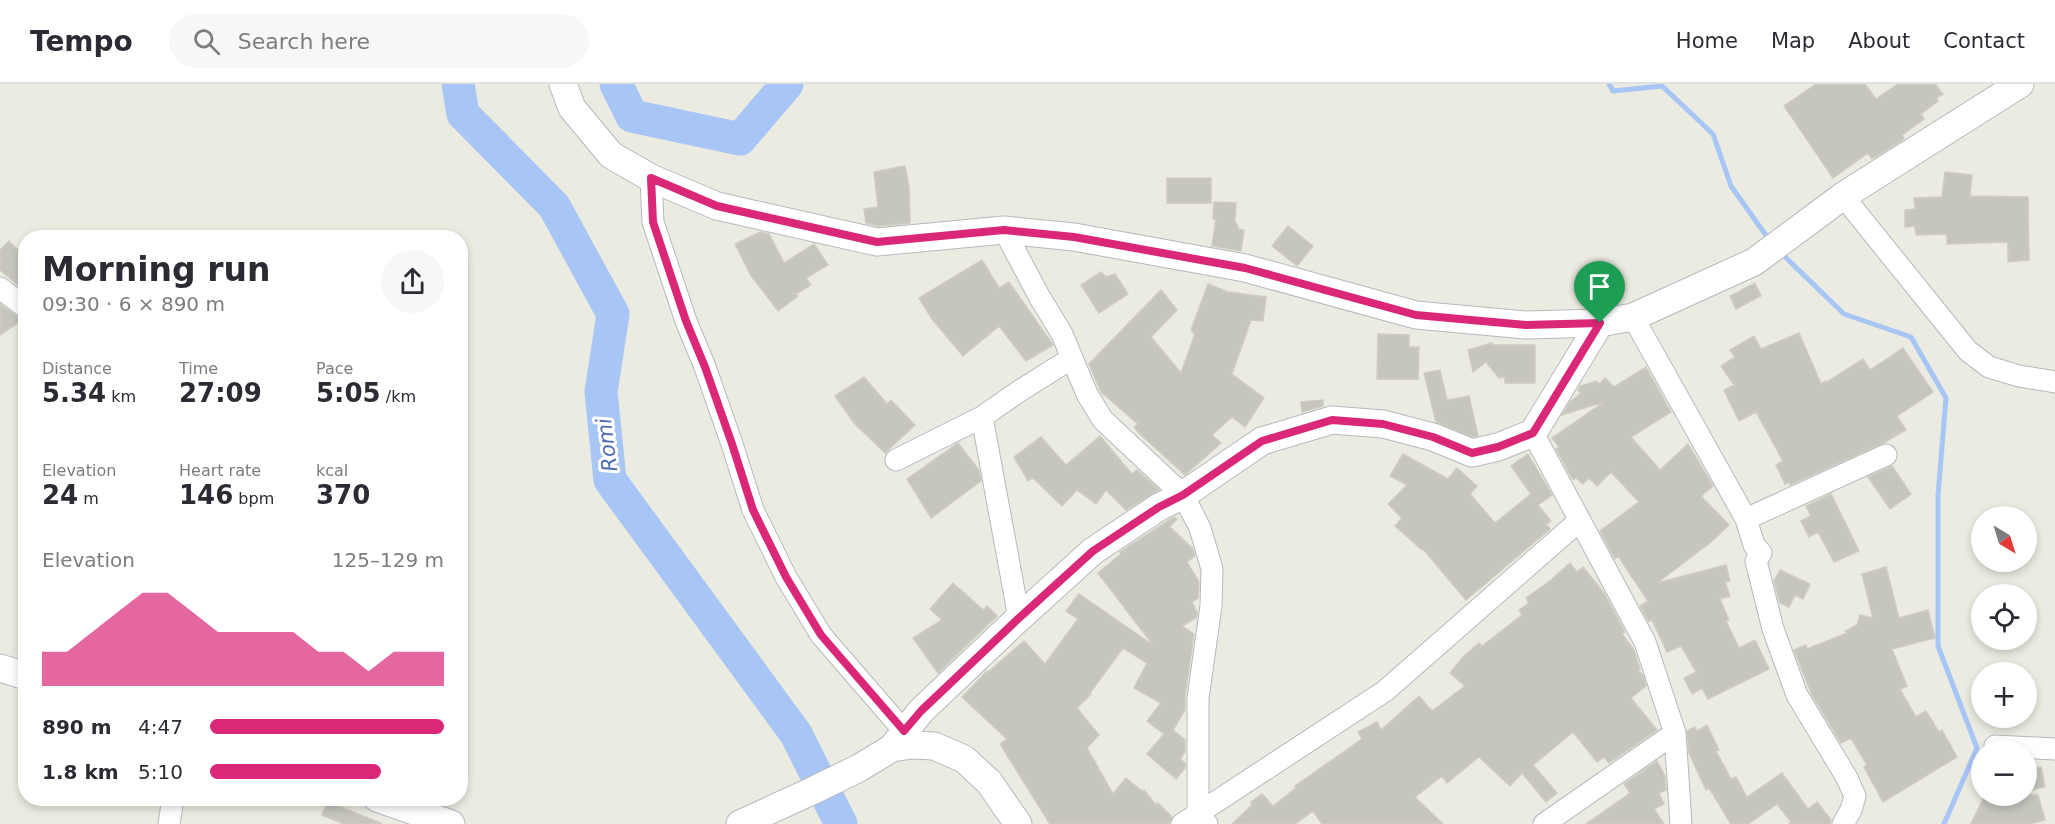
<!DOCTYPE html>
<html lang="en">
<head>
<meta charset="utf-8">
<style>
  body { margin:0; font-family:"DejaVu Sans",sans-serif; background:#f7f7f7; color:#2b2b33; height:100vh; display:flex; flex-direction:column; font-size:22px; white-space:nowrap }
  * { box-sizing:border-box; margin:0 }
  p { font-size:20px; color:#7c7c81 }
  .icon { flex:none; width:33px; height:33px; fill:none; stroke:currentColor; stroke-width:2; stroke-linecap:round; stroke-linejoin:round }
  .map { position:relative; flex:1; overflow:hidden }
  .sheet { position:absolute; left:18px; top:146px; width:450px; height:576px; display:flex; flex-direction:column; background:#fff; border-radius:24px; box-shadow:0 3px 9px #0003 }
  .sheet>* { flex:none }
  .needle { width:39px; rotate:142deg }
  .fabs { position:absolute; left:1971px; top:422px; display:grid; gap:12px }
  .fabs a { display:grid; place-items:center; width:66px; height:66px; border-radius:50%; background:#fff; box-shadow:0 3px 9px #0003; font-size:30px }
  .pin { position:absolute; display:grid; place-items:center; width:51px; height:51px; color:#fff; margin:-62px -26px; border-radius:50% 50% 50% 0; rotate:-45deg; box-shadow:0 0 6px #0007 }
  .pin .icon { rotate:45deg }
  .round { display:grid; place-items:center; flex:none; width:63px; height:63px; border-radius:32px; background:#f7f7f7 }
  .summary { display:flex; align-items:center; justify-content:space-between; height:102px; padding:0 24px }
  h1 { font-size:33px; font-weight:600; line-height:45px }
  .stats { display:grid; grid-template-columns:repeat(3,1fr); gap:9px; height:102px; padding:6px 24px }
  .stats div { display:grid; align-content:center }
  .stats b { font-size:26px; font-weight:600 }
  .stats small { font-size:16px; font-weight:400 }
  .stats p { font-size:16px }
  .chart { height:168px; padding:12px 24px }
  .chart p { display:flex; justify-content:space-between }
  .chart svg { width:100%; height:108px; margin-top:6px; fill:#db2777; opacity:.7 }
  ul { padding:0 24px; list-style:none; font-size:20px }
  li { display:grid; grid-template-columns:96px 72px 1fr; align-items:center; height:45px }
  li i { height:15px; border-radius:8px; background:#db2777 }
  header { display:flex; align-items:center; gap:36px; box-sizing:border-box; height:84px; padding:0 30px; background:#fff; border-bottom:2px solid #e1e1e2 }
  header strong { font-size:28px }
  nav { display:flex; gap:33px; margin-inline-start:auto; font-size:21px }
  .search { width:420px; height:54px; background:#f7f7f7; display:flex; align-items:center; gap:15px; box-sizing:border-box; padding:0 21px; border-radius:33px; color:#7c7c81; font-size:22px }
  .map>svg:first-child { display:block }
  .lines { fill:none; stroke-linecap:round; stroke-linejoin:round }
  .stream { stroke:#a7c5f5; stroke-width:5 }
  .river { stroke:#a7c5f5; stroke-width:33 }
  .building { fill:#c6c5be; stroke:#cfcdc0; stroke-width:1.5 }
  .minor-casing { stroke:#b7b8bc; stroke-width:23 }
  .tertiary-casing { stroke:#b7b8bc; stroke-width:29 }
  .minor { stroke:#fff; stroke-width:21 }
  .tertiary { stroke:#fff; stroke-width:27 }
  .route-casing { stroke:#fff; stroke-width:12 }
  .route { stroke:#db2777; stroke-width:8 }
  .labels { text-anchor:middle; stroke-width:6; stroke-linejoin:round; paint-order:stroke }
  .water-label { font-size:21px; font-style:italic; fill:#4d6cb5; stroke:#fff }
</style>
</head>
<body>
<header>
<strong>Tempo</strong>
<div class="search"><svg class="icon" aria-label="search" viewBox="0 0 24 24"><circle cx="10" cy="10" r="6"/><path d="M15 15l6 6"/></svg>Search here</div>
<nav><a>Home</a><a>Map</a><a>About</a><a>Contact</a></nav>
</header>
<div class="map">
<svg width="2055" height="740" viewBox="0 0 2055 740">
  <rect width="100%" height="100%" fill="#ebebe1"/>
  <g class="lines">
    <!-- stream -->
    <path class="stream" d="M1609,0l4,7 49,-5 51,48 18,52 39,55
      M1780,168l64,62 67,23 35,61 -8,97v151l39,102 -33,76"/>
    <!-- river -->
    <path class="river" d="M458,0l5,30 91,92 59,108 -12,78 9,88 186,254 45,90
      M616,0l16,32 108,23 47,-55"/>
  </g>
  <!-- building -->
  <path class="building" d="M1816,0h49l11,15 22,-15h37l8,10 -6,4 1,3 -17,13 3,5 -22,16 2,4 -32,20 -4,-6 -35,25 -49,-72z
    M905,82l4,21 1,36 -31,3 -13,-3 -2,-14 14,-2 -4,-35z
    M1945,88l27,3 -2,21 58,1 1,63 -21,2v-20l-61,2v-10l-31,1 -1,-9 -10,1v-17l10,-1 -1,-11 28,-1z
    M1167,94h44v25h-44z
    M1214,118l22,1 -1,19 3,4v3l6,1 -3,21 -29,-5 4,-27h-3z
    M1288,142l25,20 -16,20 -25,-20z
    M760,148l9,2 15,29 30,-19 14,21 -22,13 5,7 -15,9 2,2 -20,15 -28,-37 -15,-30z
    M9,157l17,17v34l-26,-22v-20z
    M982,176l17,28 10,-6 44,63 -27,16 -27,-35 -36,30 -31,-37 -13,-21z
    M1101,188l5,5 9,-3 13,20 -29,19 -18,-28z
    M1755,199l6,13 -25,13 -6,-13z
    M1208,200l20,8 38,5 -3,24 -12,-1 -19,54 32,24 -19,29 -13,-10 -20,18 9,8 -36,32 -45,-41 -6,-7 4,-3 -37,-32 -12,-28 72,-74 16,20 -26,27 30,36 14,-39 -4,-4z
    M0,220l22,16 -22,15z
    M1799,249l22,51 5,-3 1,1 36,-23 7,11 33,-22 30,44 -36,24 9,14 -23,13 -93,42 -1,-3 -4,2 -9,-19 7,-4 -27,-49 -17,9 -15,-31 10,-5 -13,-19 14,-9 -5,-7 24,-14 7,13z
    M1378,250l31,1v12h10l-1,32h-41z
    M1492,259l1,2h42v38h-30v-6l-6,1 -13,-16 -13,10 -5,-22z
    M1646,283l25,45 -40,25 29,33 28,-26 25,42 -12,10 28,29 -18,17 -54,41 69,-18 4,16 -5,1 5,14 -10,3 9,21 -3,1 13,27 16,-8 14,29 -61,30 -6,-11 -10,6 -8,-16 12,-6 -15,-26 -14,6 -15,-32 -3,2 -9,-16 8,-5 -30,-45 -3,3 -15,-28 39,-29 -28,-30 -14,14 -8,-8 -6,6 -7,-6 -3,2 -17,-31 3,-2 -7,-9 52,-36 -42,13 8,-13 11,-9 -3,-3 2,-4 16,-5 3,3 6,-6 9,9z
    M1440,286l7,30 22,-4 9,40 -5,1 -37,-15 -12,-49z
    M864,293l23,27 4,-4 24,25 -30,28 -31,-30 -19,-27z
    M1323,316v6l-21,6 -1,-10z
    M1100,352l32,38 5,-4 22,20 -33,20 -20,-20 -10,14 -19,-14 -15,16 -29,-28 -5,3 -14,-24 27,-20 25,28z
    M958,359l21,27 2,11 -50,37 -24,-39z
    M1403,370l45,25 9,-11 20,18 -7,8 25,29 36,-29 -20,-28 17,-12 24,41 -14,10 13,16 -5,3 4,5 -84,71 -43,-51 -1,1 -27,-24 7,-8 -14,-14 19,-19 -17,-9z
    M1892,382l19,28 -21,15 -22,-32z
    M1831,410l28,57 -25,11 -16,-30 -9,5 -8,-16 10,-5 -5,-10z
    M1174,433l3,2 -7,8 23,22 2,7 -8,6 12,20 -1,16 -6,4 5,10v5l-15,9 12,8 -9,62v14l-12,20 12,10v12l-5,7 5,4v5l-9,11 -29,-25 17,-20 -17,-13 14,-18 -27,-15 13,-25 -24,-15 -33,45 1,1 -14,14 22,27 -12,13 26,46 13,-16 16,13 2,-1 12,15 2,-2 14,14 -3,7h-119l-50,-80 7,-5 -45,-42 25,-26 1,1 36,-31 21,23 33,-45 -12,-8 13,-17 74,51 -55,-72 23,-19 -1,-2z
    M1570,479l7,9 6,-5 21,26 21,39 -3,2 12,16 6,19 -2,1 5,5 3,11 -15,12 26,32 -48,33 -5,-6 -7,5 -24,-30 -40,33 24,28 -11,9 -24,-29 -12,13 -31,-29 -32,26 -5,-7 -27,21 28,27h-121l-9,-13 -18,13h-63l20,-19 -1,-3 11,-8 11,12 23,-18 -1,-2 67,-47 -4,-7 19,-10 4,8 38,-34 13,15 33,-25 -15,-13 13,-16 16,-14 3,3 40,-31 -3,-5 10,-7 -3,-5 25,-18z
    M1886,483l13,51 29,-8 7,28 -43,11 15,37 -7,3 16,28 10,-6 13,21 3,-2 15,27 -74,45 -19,-35 3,-2 -16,-27 -10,5 -29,-48 -18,-45 12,-5 1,4 40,-16 -2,-2 12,-6 3,-10 13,3 -11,-44z
    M1780,486l30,14 -7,15 -8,-4 -6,12 -9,-4 -6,-22z
    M953,499l30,27 4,-4 10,10 -59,57 -25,-35 29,-18 -12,-11z
    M1707,641l12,25 -3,1 15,28 5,-2 11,20 35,-24 26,36 9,-7 14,18 -1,4h-41l2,-2 -14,-18 -29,20h-17l-22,-36 -3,2 -17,-37 -2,-22 8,-4 2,4z
    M1657,677l8,15 1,14 -7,3 5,11 -10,5 10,15h-78l44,-31 -6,-9z
    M2041,683l4,20 -19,4v-21z
    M1985,711h53l7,25 -15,4h-59z
    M328,718l53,21v1h-37l-22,-9z"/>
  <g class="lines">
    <defs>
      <path id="minor" d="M651,94l2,44 33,99 19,46 27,77 21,66 33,67 35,58 83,96
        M1843,112l125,155 21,16 30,9 36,6
        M1004,146l35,66 23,38 25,60 16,26 80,75 17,33 12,41 -1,37 -13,92v115l9,11
        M0,204l26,20
        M1633,233l113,202 8,26 7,8 -5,8 17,68 24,66 50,83 8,18 -4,14 -8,14
        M982,333l37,201
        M1533,349l112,209 30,91 6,91
        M896,376l86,-43 39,-27 51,-32
        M1746,435l140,-64
        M1995,662l60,3
        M169,740l4,-26
        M1182,740l203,-133 194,-170
        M1544,740l131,-91"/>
      <path id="tertiary" d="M563,0l9,24 39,47 40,23 66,28 160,36 127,-12 70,7 171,31 171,47 110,10 74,-2 33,-6 121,-55 89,-66 177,-112
        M0,584l26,8
        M892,664l29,-37 98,-93 74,-67 66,-44 24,-12 79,-54 70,-21 51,4 50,13 39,16 26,-6 35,-14 67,-110
        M377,714l74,26
        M740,740l72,-33 47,-23 33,-20 20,-3 22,1 30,13 25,23 29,42"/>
    </defs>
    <!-- minor casing -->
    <use href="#minor" class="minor-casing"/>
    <!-- tertiary casing -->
    <use href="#tertiary" class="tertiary-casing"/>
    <!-- minor -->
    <use href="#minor" class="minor"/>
    <!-- tertiary -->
    <use href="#tertiary" class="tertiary"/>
  </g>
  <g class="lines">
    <defs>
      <path id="route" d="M651,94l66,28 160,36 127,-12 70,7 171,31 171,47 110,10 74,-2 -67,110 -35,14 -26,6 -39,-16 -50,-13 -51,-4 -70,21 -79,54 -24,12 -66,44 -74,67 -98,93 -17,20 -83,-96 -35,-58 -33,-67 -21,-66 -27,-77 -19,-46 -33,-99z"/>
    </defs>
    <!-- route casing -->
    <use href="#route" class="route-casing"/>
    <!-- route -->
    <use href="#route" class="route"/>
  </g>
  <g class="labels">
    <!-- water labels -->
    <g class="water-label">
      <text transform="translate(607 361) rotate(-97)" y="7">Romi</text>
    </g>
  </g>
</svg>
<div class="fabs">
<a><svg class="needle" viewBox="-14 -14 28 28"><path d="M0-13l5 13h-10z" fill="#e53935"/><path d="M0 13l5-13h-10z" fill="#7c7c81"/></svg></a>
<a><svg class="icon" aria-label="locate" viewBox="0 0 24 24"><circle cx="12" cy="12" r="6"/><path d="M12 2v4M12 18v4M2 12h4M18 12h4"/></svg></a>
<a>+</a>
<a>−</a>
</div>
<div class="pin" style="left:1600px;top:239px;background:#1e9e55"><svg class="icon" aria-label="arrive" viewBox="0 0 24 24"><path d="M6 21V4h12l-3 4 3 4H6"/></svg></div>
<section class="sheet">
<div class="summary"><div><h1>Morning run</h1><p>09:30 · 6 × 890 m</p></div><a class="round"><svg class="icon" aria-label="share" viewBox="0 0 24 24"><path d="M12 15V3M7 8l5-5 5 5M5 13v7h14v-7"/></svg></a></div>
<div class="stats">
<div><p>Distance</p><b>5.34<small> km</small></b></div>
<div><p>Time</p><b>27:09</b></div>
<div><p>Pace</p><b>5:05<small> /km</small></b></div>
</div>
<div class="stats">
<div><p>Elevation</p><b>24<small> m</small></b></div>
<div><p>Heart rate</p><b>146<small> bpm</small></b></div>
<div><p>kcal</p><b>370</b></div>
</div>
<div class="chart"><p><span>Elevation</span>125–129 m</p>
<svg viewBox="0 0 160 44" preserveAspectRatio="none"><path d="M0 44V30L10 30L20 22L30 14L40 6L50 6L60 14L70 22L80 22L90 22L100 22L110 30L120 30L130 38L140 30L150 30L160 30V44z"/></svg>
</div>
<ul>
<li><b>890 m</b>4:47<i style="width:100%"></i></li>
<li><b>1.8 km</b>5:10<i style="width:73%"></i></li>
</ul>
</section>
</div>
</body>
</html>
